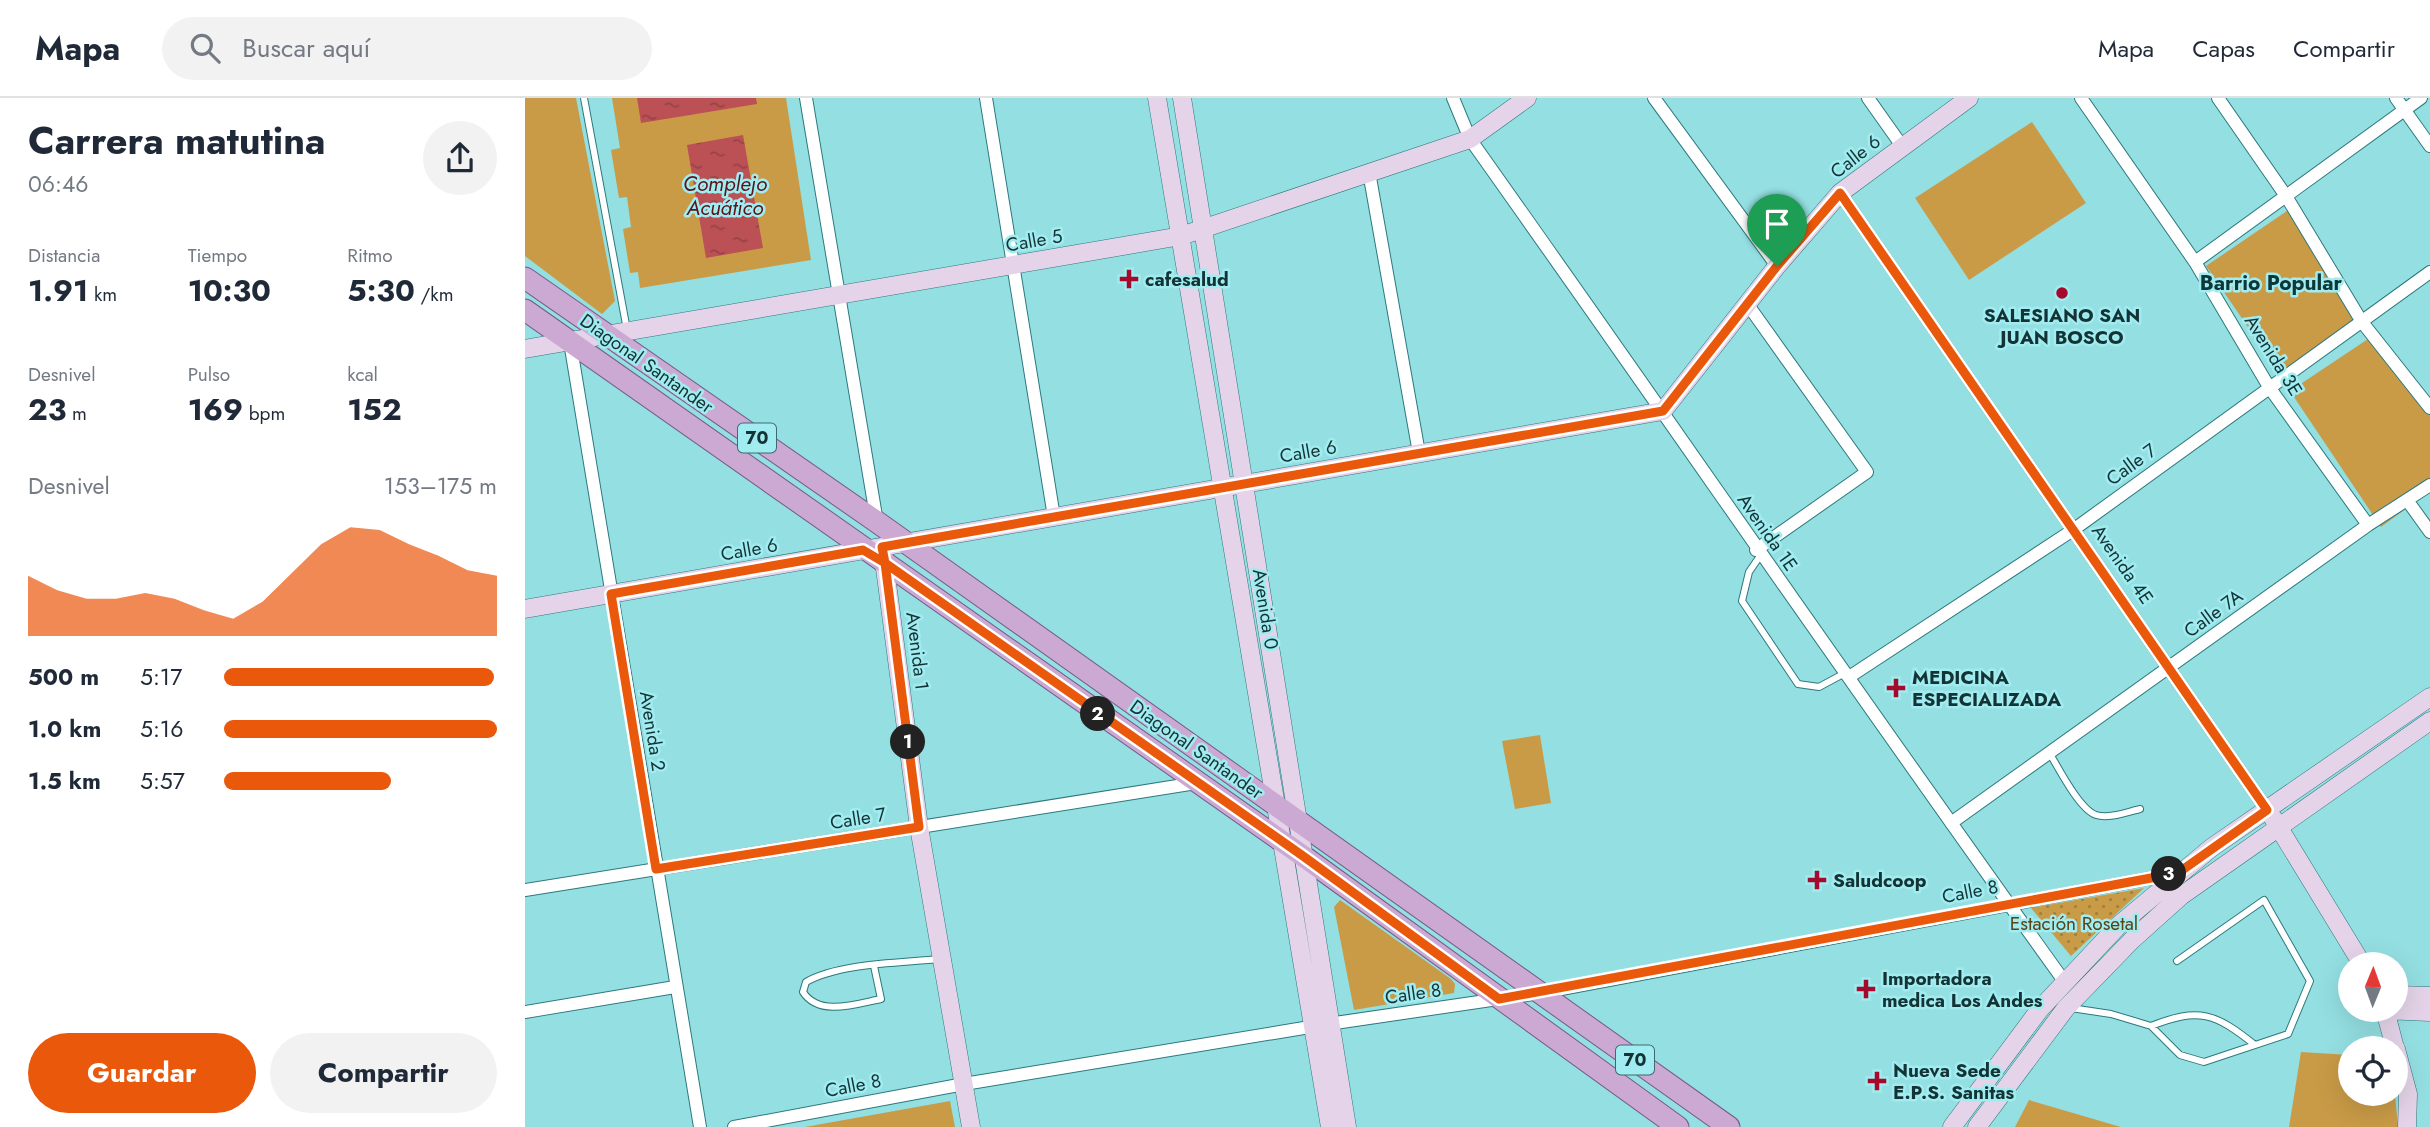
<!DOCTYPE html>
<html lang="es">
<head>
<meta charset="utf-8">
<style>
  body { margin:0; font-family:Jost,sans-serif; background:#f2f2f3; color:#1f2937; height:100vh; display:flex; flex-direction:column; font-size:26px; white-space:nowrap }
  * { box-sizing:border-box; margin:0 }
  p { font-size:23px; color:#747a83 }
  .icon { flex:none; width:38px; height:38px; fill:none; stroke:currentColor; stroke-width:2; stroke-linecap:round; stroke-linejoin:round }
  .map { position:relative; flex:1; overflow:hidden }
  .drawer { display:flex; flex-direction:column; background:#fff; width:525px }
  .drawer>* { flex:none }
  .needle { width:46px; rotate:1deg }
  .buttons { position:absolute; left:1813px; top:854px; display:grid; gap:14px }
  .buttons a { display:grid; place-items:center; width:70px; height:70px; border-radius:50%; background:#fff; box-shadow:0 7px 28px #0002; font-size:35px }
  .pin { position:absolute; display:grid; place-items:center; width:60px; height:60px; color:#fff; margin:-72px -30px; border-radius:50% 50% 50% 0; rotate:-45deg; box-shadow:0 0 7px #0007 }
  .pin .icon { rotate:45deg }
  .km { position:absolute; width:35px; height:35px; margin:-18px; border-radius:50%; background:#222; color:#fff; font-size:19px; line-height:35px; text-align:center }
  .round { display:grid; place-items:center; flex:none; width:74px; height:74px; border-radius:37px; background:#f2f2f3 }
  .head { display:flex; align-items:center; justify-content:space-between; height:119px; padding:0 28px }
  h1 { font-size:38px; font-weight:700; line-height:52px }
  .stats { display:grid; grid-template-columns:repeat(3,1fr); gap:10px; height:119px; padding:7px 28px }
  .stats div { display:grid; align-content:center }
  .stats b { font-size:30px; font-weight:700 }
  .stats small { font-size:19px; font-weight:400 }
  .stats p { font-size:19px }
  .chart { height:196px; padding:14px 28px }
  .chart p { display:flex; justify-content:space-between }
  .chart svg { width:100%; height:126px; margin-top:7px; fill:#ea580c; opacity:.7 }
  .primary-button { display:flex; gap:14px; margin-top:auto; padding:14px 28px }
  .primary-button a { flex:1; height:80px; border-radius:42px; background:#ea580c; color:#fff; font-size:28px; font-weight:700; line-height:80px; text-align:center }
  .primary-button a+a { background:#f2f2f3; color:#1f2937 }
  ul { padding:0 28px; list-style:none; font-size:23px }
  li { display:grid; grid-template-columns:112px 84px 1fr; align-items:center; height:52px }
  li i { height:18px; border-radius:9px; background:#ea580c }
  header { display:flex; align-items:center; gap:42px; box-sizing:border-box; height:98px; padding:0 35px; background:#fff; border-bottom:2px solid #e0e1e3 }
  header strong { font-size:33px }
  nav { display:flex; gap:38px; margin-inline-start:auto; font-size:24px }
  .search { width:490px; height:63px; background:#f2f2f3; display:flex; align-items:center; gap:18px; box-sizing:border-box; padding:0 24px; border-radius:38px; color:#747a83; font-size:26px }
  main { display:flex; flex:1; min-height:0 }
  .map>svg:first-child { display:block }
  .grass { fill:url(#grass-dots) }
  .park { fill:#c99b47 }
  .water { fill:url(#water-ripples) }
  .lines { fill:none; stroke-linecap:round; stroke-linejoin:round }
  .lane-casing { stroke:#2c797d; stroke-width:8 }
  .street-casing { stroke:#2c797d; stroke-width:14 }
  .secondary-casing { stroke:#2c797d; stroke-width:19 }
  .primary-casing { stroke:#745b88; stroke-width:23 }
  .lane { stroke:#fff; stroke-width:6 }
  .street { stroke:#fff; stroke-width:12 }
  .secondary { stroke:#e5d4e9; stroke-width:18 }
  .primary { stroke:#cba9d3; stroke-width:21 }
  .route-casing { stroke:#fff; stroke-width:14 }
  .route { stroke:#ea580c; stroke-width:9 }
  .poi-dot { fill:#a5092b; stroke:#a1ecf0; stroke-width:2.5 }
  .labels { text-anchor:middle; stroke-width:5; stroke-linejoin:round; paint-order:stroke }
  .shield { fill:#a1ecf0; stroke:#3e6a6d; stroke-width:2 }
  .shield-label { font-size:18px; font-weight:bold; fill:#133335 }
  .street-label { font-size:19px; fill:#133335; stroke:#a1ecf0 }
  .poi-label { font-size:19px; font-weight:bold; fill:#133335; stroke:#a1ecf0; text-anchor:start }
  .park-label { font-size:19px; fill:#594216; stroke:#a1ecf0 }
  .water-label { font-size:21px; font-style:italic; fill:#59131a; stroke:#a1ecf0 }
  .neighbourhood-label { font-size:21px; font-weight:bold; fill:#0d3739; stroke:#a1ecf0 }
</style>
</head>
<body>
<header>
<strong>Mapa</strong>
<div class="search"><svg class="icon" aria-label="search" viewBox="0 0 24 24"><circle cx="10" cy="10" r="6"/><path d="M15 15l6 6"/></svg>Buscar aquí</div>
<nav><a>Mapa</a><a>Capas</a><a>Compartir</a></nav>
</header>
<main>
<section class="drawer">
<div class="head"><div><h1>Carrera matutina</h1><p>06:46</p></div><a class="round"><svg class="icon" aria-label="share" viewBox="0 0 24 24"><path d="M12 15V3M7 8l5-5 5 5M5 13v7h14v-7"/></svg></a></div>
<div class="stats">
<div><p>Distancia</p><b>1.91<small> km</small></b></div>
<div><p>Tiempo</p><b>10:30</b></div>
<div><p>Ritmo</p><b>5:30<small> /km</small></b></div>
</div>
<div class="stats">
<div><p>Desnivel</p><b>23<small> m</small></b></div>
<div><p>Pulso</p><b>169<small> bpm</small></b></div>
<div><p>kcal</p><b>152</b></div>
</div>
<div class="chart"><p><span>Desnivel</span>153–175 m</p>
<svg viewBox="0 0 160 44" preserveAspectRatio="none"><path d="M0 44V23L10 28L20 31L30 31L40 29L50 31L60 35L70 38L80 32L90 22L100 12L110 6L120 7L130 12L140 16L150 21L160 23V44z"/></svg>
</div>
<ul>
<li><b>500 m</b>5:17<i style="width:99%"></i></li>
<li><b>1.0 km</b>5:16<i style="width:100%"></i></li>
<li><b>1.5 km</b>5:57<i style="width:61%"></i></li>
</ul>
<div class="primary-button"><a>Guardar</a><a>Compartir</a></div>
</section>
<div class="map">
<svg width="1905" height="1029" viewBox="0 0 1905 1029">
  <defs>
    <pattern id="grass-dots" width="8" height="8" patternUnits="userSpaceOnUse" patternTransform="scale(1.75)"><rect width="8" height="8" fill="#c99b47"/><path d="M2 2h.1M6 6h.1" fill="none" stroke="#a27f3c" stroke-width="1.8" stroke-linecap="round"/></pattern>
    <pattern id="water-ripples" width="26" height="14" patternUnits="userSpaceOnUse" patternTransform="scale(1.75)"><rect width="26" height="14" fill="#bb5055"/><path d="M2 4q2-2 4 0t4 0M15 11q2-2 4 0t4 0" fill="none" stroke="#974347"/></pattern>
  </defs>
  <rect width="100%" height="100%" fill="#94dfe2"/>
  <!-- grass -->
  <path class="grass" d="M1619,790l-73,68 -40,-48z"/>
  <!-- park -->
  <path class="park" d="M0,0h51l39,203 -13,13 -77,-58z
    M87,0h174l25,162 -171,28 -2,-16 -8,1 -7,-44 8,-2 -4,-30 -8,1 -8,-48 9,-2z
    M1507,24l54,81 -117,77 -54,-82z
    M1765,111l80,114 -85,58 -79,-115z
    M1852,235l53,77v81l-49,36 -91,-136z
    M1015,637l11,68 -36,6 -13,-68z
    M815,802l111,79 4,5 -1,9 -100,17 -20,-103z
    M1776,954l49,3v39h45l3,33h-109z
    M1504,1002l85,25 7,2h-106z
    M425,1003l5,26h-150z"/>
  <!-- water -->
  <path class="water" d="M112,0h119l1,6 -116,19z
    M218,37l20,113 -57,10 -19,-113z"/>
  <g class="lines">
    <defs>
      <path id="lane" d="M59,0l43,232
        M1235,458l-11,16 -7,29 56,83 21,3 26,-14
        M1525,656c9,15 30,56 46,61 13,4 31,-3 44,-6
        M349,868l7,33c-25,5 -62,18 -78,-7l3,-10c33,-19 95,-19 133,-23
        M1546,910l40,6 40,12 29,29 24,7 84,-28 22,-53 -46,-81 -87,61
        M1626,928c48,-19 64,-13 104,19"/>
      <path id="street" d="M281,0l71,424
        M461,0l68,419
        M928,0l17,41c199,280 393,563 594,842
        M1129,0l123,168
        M1343,0l34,48
        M1556,0l114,164 74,125 99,138
        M1693,0l68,98 76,126 68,86
        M1871,0l34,48
        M844,74l50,281
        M1315,95l427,617
        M1670,164l226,-164
        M1223,207l119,167 -111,78
        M45,244l130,785
        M1882,402l23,32
        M1324,579l224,-147 357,-258
        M1426,725l417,-298 62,-40
        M0,792l671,-107
        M0,914l150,-25
        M209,1029l230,-43 364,-60 212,-31 638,-120"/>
      <path id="secondary" d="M632,0l173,1029
        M657,0l165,1029
        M0,251l656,-113 289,-97 57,-41
        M358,455l36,274 52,300
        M0,511l1138,-198 114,-145 63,-73 129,-95
        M1748,720l89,146
        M1871,897l34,1
        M1860,912l45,2
        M1860,912l10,38
        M1871,951l12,45 -1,33
        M1427,1029l88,-118 79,-84 92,-77 219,-151
        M1452,1029l89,-119 66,-68 49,-44 249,-175"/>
      <path id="primary" d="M0,180l352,244 852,605
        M0,212l778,546 375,271"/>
    </defs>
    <!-- lane casing -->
    <use href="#lane" class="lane-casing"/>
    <!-- street casing -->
    <use href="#street" class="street-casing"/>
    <!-- secondary casing -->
    <use href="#secondary" class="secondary-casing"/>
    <!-- primary casing -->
    <use href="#primary" class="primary-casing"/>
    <!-- lane -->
    <use href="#lane" class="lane"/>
    <!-- street -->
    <use href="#street" class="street"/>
    <!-- secondary -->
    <use href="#secondary" class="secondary"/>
    <!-- primary -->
    <use href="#primary" class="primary"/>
  </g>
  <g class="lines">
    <defs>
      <path id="route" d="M1252,168l-114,145 -781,136 3,16 34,264 -263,42 -45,-275 252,-44 22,13 418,293 196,143 679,-126 89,-63 -427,-617 -63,73"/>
    </defs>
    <!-- route casing -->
    <use href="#route" class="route-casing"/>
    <!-- route -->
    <use href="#route" class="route"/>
  </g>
  <!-- markers -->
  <g class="poi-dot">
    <path d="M600.5 170.5h7v7h7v7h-7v7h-7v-7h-7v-7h7z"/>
    <circle cx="1537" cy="195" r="7"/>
    <path d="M1367.5 579.5h7v7h7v7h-7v7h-7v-7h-7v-7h7z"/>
    <path d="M1288.5 771.5h7v7h7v7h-7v7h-7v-7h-7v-7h7z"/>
    <path d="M1337.5 880.5h7v7h7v7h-7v7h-7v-7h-7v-7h7z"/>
    <path d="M1348.5 972.5h7v7h7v7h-7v7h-7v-7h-7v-7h7z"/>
  </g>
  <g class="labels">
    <!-- shield labels -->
    <g class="shield">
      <rect x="213" y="325.5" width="38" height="29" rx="5"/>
      <rect x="1091" y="947.5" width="38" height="29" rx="5"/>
    </g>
    <g class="shield-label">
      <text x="232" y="346">70</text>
      <text x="1110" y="968">70</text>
    </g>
    <!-- street labels -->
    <g class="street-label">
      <text transform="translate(1330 58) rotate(-38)" y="7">Calle 6</text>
      <text transform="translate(509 142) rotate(-10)" y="7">Calle 5</text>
      <text transform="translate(1749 257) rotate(58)" y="7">Avenida 3E</text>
      <text transform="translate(122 265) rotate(35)" y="7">Diagonal Santander</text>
      <text transform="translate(783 353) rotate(-10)" y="7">Calle 6</text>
      <text transform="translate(1606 366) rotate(-36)" y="7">Calle 7</text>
      <text transform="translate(1243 434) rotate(55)" y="7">Avenida 1E</text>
      <text transform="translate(224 451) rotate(-10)" y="7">Calle 6</text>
      <text transform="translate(1598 466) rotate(55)" y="7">Avenida 4E</text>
      <text transform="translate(741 511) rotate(81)" y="7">Avenida 0</text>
      <text transform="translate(1688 515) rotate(-36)" y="7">Calle 7A</text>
      <text transform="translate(393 553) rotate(83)" y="7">Avenida 1</text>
      <text transform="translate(128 633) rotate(81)" y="7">Avenida 2</text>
      <text transform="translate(672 651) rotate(35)" y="7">Diagonal Santander</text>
      <text transform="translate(333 720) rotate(-9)" y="7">Calle 7</text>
      <text transform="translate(1445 793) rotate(-11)" y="7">Calle 8</text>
      <text transform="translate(888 895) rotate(-8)" y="7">Calle 8</text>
      <text transform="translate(328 987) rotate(-11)" y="7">Calle 8</text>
    </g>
    <!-- poi labels -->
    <g class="poi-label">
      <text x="620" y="188">cafesalud</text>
      <text x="1537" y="224" text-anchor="middle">SALESIANO SAN<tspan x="1537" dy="22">JUAN BOSCO</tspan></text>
      <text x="1387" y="586">MEDICINA<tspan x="1387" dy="22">ESPECIALIZADA</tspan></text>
      <text x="1308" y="789">Saludcoop</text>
      <text x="1357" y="887">Importadora<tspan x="1357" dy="22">medica Los Andes</tspan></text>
      <text x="1368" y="979">Nueva Sede<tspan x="1368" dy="22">E.P.S. Sanitas</tspan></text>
    </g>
    <!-- park labels -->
    <g class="park-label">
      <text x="1549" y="832">Estación Rosetal</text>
    </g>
    <!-- water labels -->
    <g class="water-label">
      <text x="200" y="93">Complejo<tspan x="200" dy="24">Acuático</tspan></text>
    </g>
    <!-- neighbourhood labels -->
    <g class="neighbourhood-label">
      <text x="1746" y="192">Barrio Popular</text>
    </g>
  </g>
</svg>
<div class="buttons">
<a><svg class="needle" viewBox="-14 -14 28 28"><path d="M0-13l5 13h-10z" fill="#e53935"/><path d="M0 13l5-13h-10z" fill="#747a83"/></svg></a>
<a><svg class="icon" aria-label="locate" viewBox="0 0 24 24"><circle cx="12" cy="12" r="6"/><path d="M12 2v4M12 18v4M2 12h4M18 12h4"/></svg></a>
</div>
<div class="pin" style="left:1252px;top:168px;background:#1e9e55"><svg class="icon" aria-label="arrive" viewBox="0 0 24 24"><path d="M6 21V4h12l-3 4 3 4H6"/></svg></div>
<b class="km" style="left:383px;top:644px">1</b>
<b class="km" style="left:573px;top:616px">2</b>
<b class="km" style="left:1644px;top:776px">3</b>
</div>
</main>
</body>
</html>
